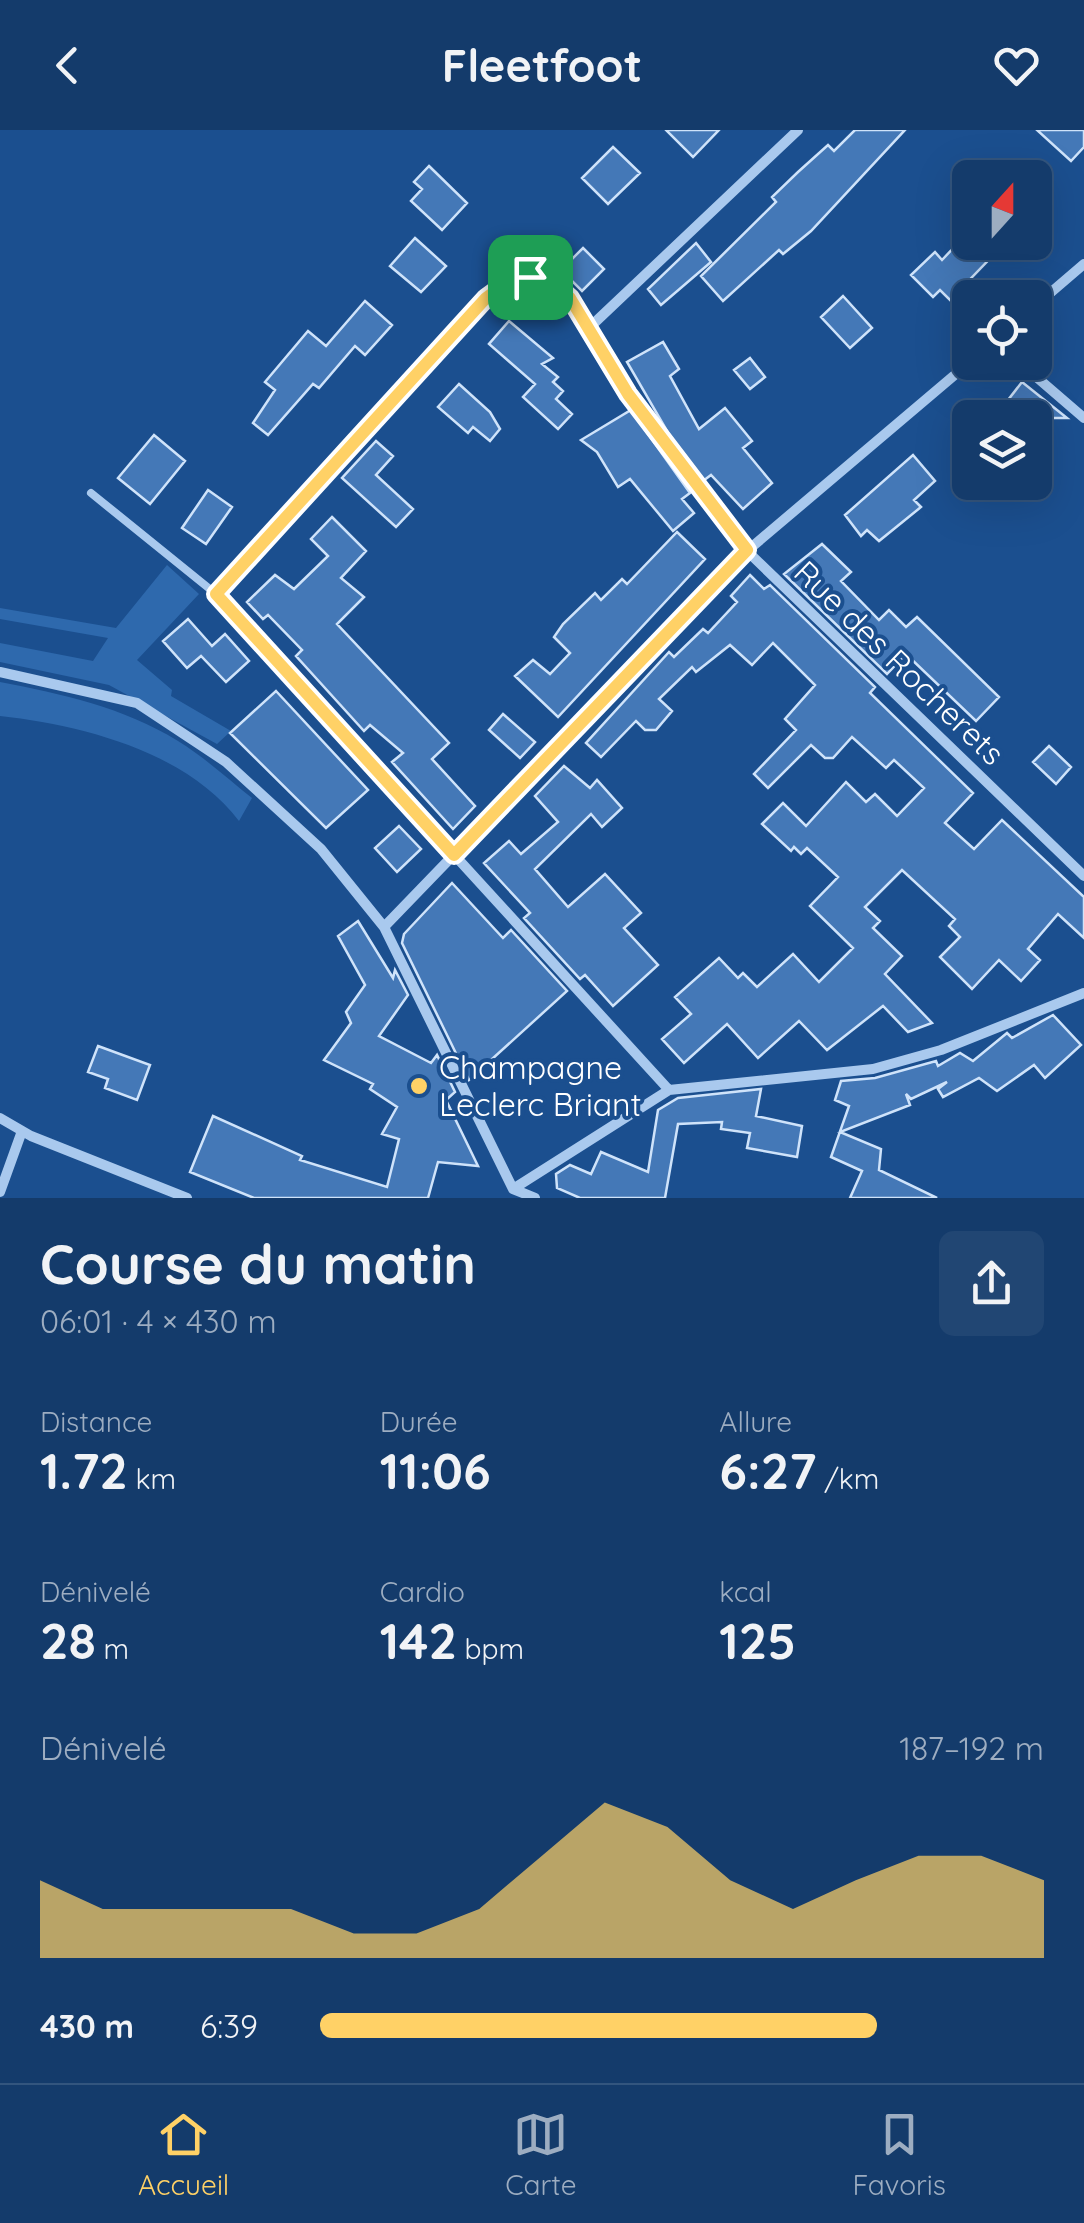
<!DOCTYPE html>
<html lang="fr">
<head>
<meta charset="utf-8">
<style>
  body { margin:0; font-family:Quicksand,sans-serif; background:#214673; color:#f1f3f6; height:100vh; display:flex; flex-direction:column; font-size:38px; white-space:nowrap }
  * { box-sizing:border-box; margin:0 }
  p { font-size:32px; color:#9dadc1 }
  .icon { flex:none; width:55px; height:55px; fill:none; stroke:currentColor; stroke-width:2; stroke-linecap:round; stroke-linejoin:round }
  .map { position:relative; height:1068px; overflow:hidden }
  .details { display:flex; flex-direction:column; background:#143b6b; flex:1 }
  .details>* { flex:none }
  .needle { width:65px; rotate:21deg }
  .controls { position:absolute; left:952px; top:30px; display:grid; gap:20px }
  .controls a { display:grid; place-items:center; width:100px; height:100px; border-radius:15px; background:#143b6b; box-shadow:0 10px 40px #0002,0 0 0 2px #33557e; font-size:50px }
  .pin { position:absolute; display:grid; place-items:center; width:85px; height:85px; color:#fff; margin:-42px; border-radius:20px; box-shadow:0 5px 15px #0006 }
  .round { display:grid; place-items:center; flex:none; width:105px; height:105px; border-radius:15px; background:#214673 }
  .summary { display:flex; align-items:center; justify-content:space-between; height:170px; padding:0 40px }
  h1 { font-size:55px; font-weight:800; line-height:75px }
  .figures { display:grid; grid-template-columns:repeat(3,1fr); gap:15px; height:170px; padding:10px 40px }
  .figures div { display:grid; align-content:center }
  .figures b { font-size:50px; font-weight:800 }
  .figures small { font-size:28px; font-weight:400 }
  .figures p { font-size:28px }
  .chart { height:280px; padding:20px 40px }
  .chart p { display:flex; justify-content:space-between }
  .chart svg { width:100%; height:180px; margin-top:10px; fill:#ffd166; opacity:.7 }
  ul { padding:0 40px; list-style:none; font-size:32px }
  li { display:grid; grid-template-columns:160px 120px 1fr; align-items:center; height:75px }
  li i { height:25px; border-radius:12px; background:#ffd166 }
  header { display:flex; justify-content:space-between; align-items:center; height:130px; padding:0 40px; background:#143b6b; font-size:45px; font-weight:800 }
  .tabs { display:flex; justify-content:space-around; align-items:center; height:140px; border-top:2px solid #33557e; background:#143b6b; font-size:28px; color:#9dadc1 }
  .tabs a { display:grid; justify-items:center; gap:5px }
  .tabs .selected { color:#ffd166 }
  .map>svg:first-child { display:block }
  .green { fill:#2e69ad }
  .building { fill:#4478b7; stroke:#cfe3fa; stroke-width:2.5 }
  .lines { fill:none; stroke-linecap:round; stroke-linejoin:round }
  .lane { stroke:#a9c9ee; stroke-width:8 }
  .street { stroke:#a9c9ee; stroke-width:10 }
  .route-casing { stroke:#fff; stroke-width:20 }
  .route { stroke:#ffd166; stroke-width:12 }
  .poi-dot { fill:#ffd166; stroke:#1b4f8f; stroke-width:4 }
  .labels { text-anchor:middle; stroke-width:8; stroke-linejoin:round; paint-order:stroke }
  .street-label { font-size:32px; fill:#fff; stroke:#1b4f8f }
  .poi-label { font-size:32px; fill:#fff; stroke:#1b4f8f; text-anchor:start }
</style>
</head>
<body>
<header><svg class="icon" aria-label="back" viewBox="0 0 24 24"><path d="M15 5l-7 7 7 7"/></svg>Fleetfoot<svg class="icon" aria-label="heart" viewBox="0 0 24 24"><path d="M12 20l-8-8c-3-5 5-10 8-4 3-6 11-1 8 4z"/></svg></header>
<div class="map">
<svg width="1084" height="1068" viewBox="0 0 1084 1068">
  <rect width="100%" height="100%" fill="#1b4f8f"/>
  <!-- green -->
  <path class="green" d="M167,435l32,29 -62,66 35,30 -1,6 60,35 -14,13 -108,-59 -109,-23v-19l93,18 15,-23 -108,-19v-11l116,20z
    M0,552c62,12 123,25 178,59 26,16 50,38 74,57l-13,23c-52,-69 -157,-96 -239,-105z"/>
  <!-- building -->
  <path class="building" d="M666,0h53l-26,27z
    M855,0h50l-94,101 -28,23 -4,-4 -56,51 -22,-25 75,-74 -4,-5 26,-25 30,-27 6,6z
    M1037,0h47v17l-13,14z
    M613,17l27,26 -32,31 -26,-26z
    M429,36l38,37 -25,27 -31,-29 11,-12 -8,-7z
    M415,108l31,28 -25,26 -31,-26z
    M959,112h47l-56,58 -10,-10 -7,7 -22,-22 24,-23 7,8z
    M696,113l15,19 -50,43 -13,-16z
    M583,118l21,21 -22,22 -21,-21z
    M843,166l29,32 -22,20 -29,-31z
    M365,171l27,24 -27,30 -10,-9 -36,42 -6,-4 -45,51 -15,-12 22,-33 -10,-8 43,-51 18,15z
    M509,191l44,37 -11,6 16,13 -5,5 10,9 -7,8 16,15 -14,15 -35,-32 12,-13 -46,-40z
    M663,212l16,27 -9,7 29,53 26,-21 27,33 -9,7 29,35 -29,26 -32,-34 -8,6 -25,-31 -51,-88z
    M750,228l15,19 -15,12 -16,-19z
    M1022,252l45,36h-73z
    M459,254l31,28 10,17 -10,12 -17,-14 -5,6 -30,-26z
    M631,280l59,83 -8,6 12,14 -21,18 -43,-52 -12,8 -21,-35 -16,-12z
    M154,305l31,26 -35,43 -32,-26z
    M376,311l17,15 -17,19 37,34 -17,18 -54,-49z
    M913,325l22,26 -21,19 7,7 -42,34 -12,-11 -6,6 -16,-21z
    M208,360l24,17 -26,37 -24,-16z
    M332,387l34,34 -25,27 23,19 -27,27 112,119 -17,16 43,47 -22,23 -61,-67 11,-9 -33,-28 -6,6 -68,-75 6,-6 -34,-35 -5,4 -16,-17 28,-27 19,14 34,-33 -17,-17z
    M677,402l28,27 -147,158 -43,-41 18,-16 17,14 20,-21 -16,-16 9,-13 32,-31 6,7 21,-21 5,5z
    M822,414l29,28 -10,9 38,39 10,-10 17,17 11,-10 82,80 -23,24 -70,-67 -19,20 -103,-100z
    M750,445l14,14 6,-4 105,102 -5,6 103,100 -28,30 29,26 28,-29 82,77v41l-26,-24 -30,35 12,11 -19,21 -22,-21 -27,29 -32,-32 20,-20 -11,-11 6,-7 -53,-49 -37,37 15,14 -7,7 29,28 -17,18 47,49 -24,9 -25,-26 -56,44 -28,-29 -41,37 -31,-34 -43,39 -22,-24 29,-25 -16,-17 44,-39 19,20 5,-5 14,14 36,-33 26,28 34,-34 -43,-42 28,-29 -31,-29 -6,6 -7,-7 -3,4 -29,-27 21,-21 23,23 40,-44 20,20 9,-8 22,22 27,-28 -30,-28 -8,8 -34,-31 -19,21h-8l-14,-13 -43,43 -14,-14 42,-44 -11,-11 30,-34 -42,-42 -21,22 -22,-20 -34,27 -4,-5 -33,32 13,12 -16,19h-11l-9,-9 -35,36 -15,-14 83,-91 5,5 29,-28 5,4 29,-31 -6,-6z
    M188,489l24,27 13,-12 24,27 -23,21 -25,-26 -14,12 -24,-27z
    M276,561l92,99 -42,38 -96,-95z
    M503,584l32,28 -15,16 -31,-28z
    M1049,616l22,21 -15,17 -23,-22z
    M564,636l26,22 7,-8 25,28 -20,19 -11,-13 -56,55 33,38 37,-33 36,39 -17,15 34,37 -45,41 -28,-31 -5,4 -56,-61 6,-5 -46,-50 25,-22 12,13 37,-32 -23,-26z
    M399,696l22,23 -24,23 -22,-24z
    M452,753l51,55 8,-8 56,61 -98,89 -67,-137 2,-9z
    M358,791l35,57 2,-8 13,25 -29,41 52,27 6,-8 18,37 -9,8 32,66 -40,-4 -10,36h-174l-64,-26 23,-56 89,40 -2,4 87,27 12,-48 -17,-5 15,-27 -27,-18 3,-5 -49,-24 27,-37 -5,-11 19,-27 -27,-49z
    M1053,885l28,30 -36,33 -11,-13 -37,26 -18,-13 -36,19 -5,-8 9,-7 -36,17 -5,-5 4,11 -70,27 41,17 -2,21 58,28h-87l12,-27 -31,-14 18,-51 -14,-6 6,-19 34,-3 61,-17 2,5 22,-13 13,8 34,-28 5,5z
    M98,916l52,19 -13,35 -32,-12 3,-9 -20,-7z
    M761,959l-5,27 46,10 -5,31 -50,-9 3,-15 -29,-4 1,-7 -44,2 -13,74h-85l-23,-10 -1,-14 14,-9 21,9 10,-22 47,20 10,-62 20,-12z"/>
  <g class="lines">
    <!-- lane -->
    <path class="lane" d="M91,363l125,101"/>
    <!-- street -->
    <path class="street" d="M1035,176l49,-42
      M590,197l208,-197
      M1019,232l65,56
      M0,542l137,31 89,59 95,87 63,78 129,262
      M384,797l363,-376 223,-189
      M669,960l-453,-496 270,-296c24,-22 48,-28 77,-9l108,166 76,96 337,325
      M0,988l31,18 156,62
      M513,1059l156,-99 204,-21 68,-19 143,-57
      M513,1059l22,9
      M0,1062l22,-61"/>
  </g>
  <g class="lines">
    <defs>
      <path id="route" d="M530,147l22,5 18,16 58,96 119,156 -293,305 -238,-261 270,-296 22,-16z"/>
    </defs>
    <!-- route casing -->
    <use href="#route" class="route-casing"/>
    <!-- route -->
    <use href="#route" class="route"/>
  </g>
  <!-- markers -->
  <circle class="poi-dot" cx="419" cy="956" r="10"/>
  <g class="labels">
    <!-- street labels -->
    <g class="street-label">
      <text transform="translate(899 533) rotate(44)" y="11">Rue des Rocherets</text>
    </g>
    <!-- poi labels -->
    <g class="poi-label">
      <text x="439" y="949">Champagne<tspan x="439" dy="37">Leclerc Briant</tspan></text>
    </g>
  </g>
</svg>
<div class="controls">
<a><svg class="needle" viewBox="-14 -14 28 28"><path d="M0-13l5 13h-10z" fill="#e53935"/><path d="M0 13l5-13h-10z" fill="#9dadc1"/></svg></a>
<a><svg class="icon" aria-label="locate" viewBox="0 0 24 24"><circle cx="12" cy="12" r="6"/><path d="M12 2v4M12 18v4M2 12h4M18 12h4"/></svg></a>
<a><svg class="icon" aria-label="layers" viewBox="0 0 24 24"><path d="M12 4l9 5-9 5-9-5zM3 14l9 5 9-5"/></svg></a>
</div>
<div class="pin" style="left:530px;top:147px;background:#1e9e55"><svg class="icon" aria-label="arrive" viewBox="0 0 24 24"><path d="M6 21V4h12l-3 4 3 4H6"/></svg></div>
</div>
<section class="details">
<div class="summary"><div><h1>Course du matin</h1><p>06:01 · 4 × 430 m</p></div><a class="round"><svg class="icon" aria-label="share" viewBox="0 0 24 24"><path d="M12 15V3M7 8l5-5 5 5M5 13v7h14v-7"/></svg></a></div>
<div class="figures">
<div><p>Distance</p><b>1.72<small> km</small></b></div>
<div><p>Durée</p><b>11:06</b></div>
<div><p>Allure</p><b>6:27<small> /km</small></b></div>
</div>
<div class="figures">
<div><p>Dénivelé</p><b>28<small> m</small></b></div>
<div><p>Cardio</p><b>142<small> bpm</small></b></div>
<div><p>kcal</p><b>125</b></div>
</div>
<div class="chart"><p><span>Dénivelé</span>187–192 m</p>
<svg viewBox="0 0 160 44" preserveAspectRatio="none"><path d="M0 44V25L10 32L20 32L30 32L40 32L50 38L60 38L70 32L80 19L90 6L100 12L110 25L120 32L130 25L140 19L150 19L160 25V44z"/></svg>
</div>
<ul>
<li><b>430 m</b>6:39<i style="width:77%"></i></li>
</ul>
</section>
<nav class="tabs">
<a class="selected"><svg class="icon" aria-label="home" viewBox="0 0 24 24"><path d="M3 11l9-7 9 7M6 9v11h12V9"/></svg>Accueil</a>
<a><svg class="icon" aria-label="map" viewBox="0 0 24 24"><path d="M3 6l6-2 6 2 6-2v14l-6 2-6-2-6 2zM9 4v14M15 6v14"/></svg>Carte</a>
<a><svg class="icon" aria-label="saved" viewBox="0 0 24 24"><path d="M7 4h10v16l-5-4-5 4z"/></svg>Favoris</a>
</nav>
</body>
</html>
